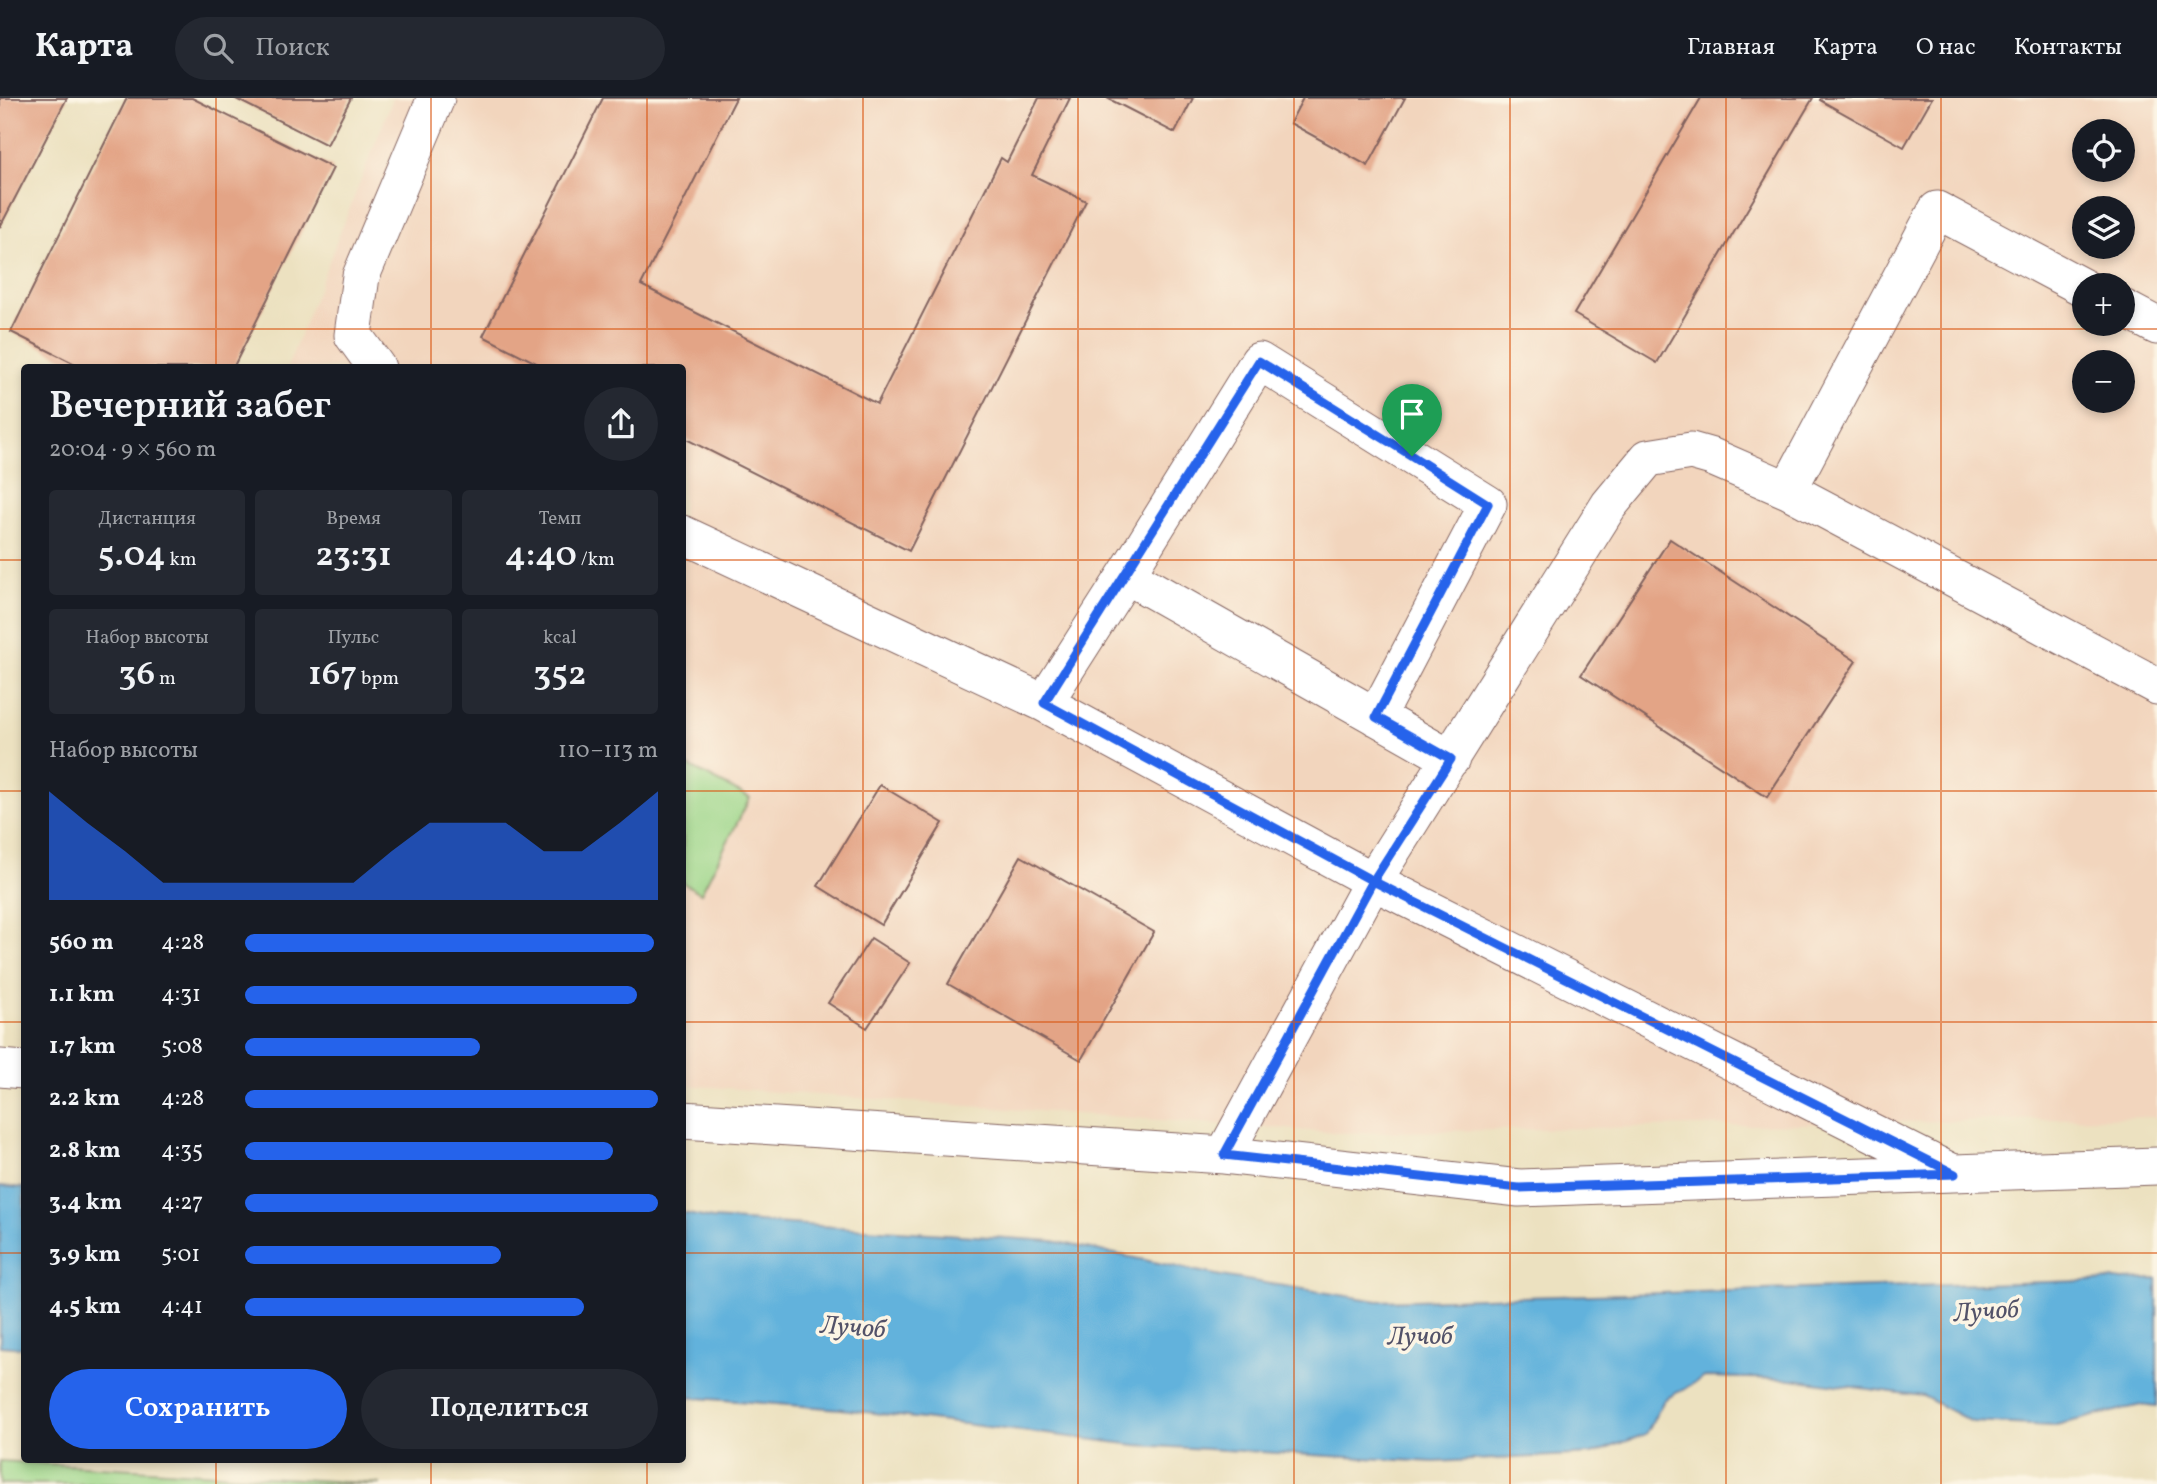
<!DOCTYPE html>
<html lang="ru">
<head>
<meta charset="utf-8">
<style>
  body { margin:0; font-family:Vollkorn,serif; background:#242831; color:#f1f3f6; height:100vh; display:flex; flex-direction:column; font-size:26px; white-space:nowrap }
  * { box-sizing:border-box; margin:0 }
  p { font-size:23px; color:#9ea1a6 }
  .icon { flex:none; width:38px; height:38px; fill:none; stroke:currentColor; stroke-width:2; stroke-linecap:round; stroke-linejoin:round }
  .map { position:relative; flex:1; overflow:hidden }
  .sheet { position:absolute; left:21px; top:266px; width:665px; height:1099px; display:flex; flex-direction:column; background:#171b24; border-radius:7px; box-shadow:0 4px 10px #0003 }
  .sheet>* { flex:none }
  .tools { position:absolute; left:2072px; top:21px; display:grid; gap:14px }
  .tools a { display:grid; place-items:center; width:63px; height:63px; border-radius:50%; background:#171b24; box-shadow:0 4px 10px #0003; font-size:35px }
  .pin { position:absolute; display:grid; place-items:center; width:60px; height:60px; color:#fff; margin:-72px -30px; border-radius:50% 50% 50% 0; rotate:-45deg; box-shadow:0 0 7px #0007 }
  .pin .icon { rotate:45deg }
  .round { display:grid; place-items:center; flex:none; width:74px; height:74px; border-radius:37px; background:#242831 }
  .overview { display:flex; align-items:center; justify-content:space-between; height:119px; padding:0 28px }
  h1 { font-size:38px; font-weight:600; line-height:52px }
  .figures { display:grid; grid-template-columns:repeat(3,1fr); gap:10px; height:119px; padding:7px 28px }
  .figures div { display:grid; align-content:center; border-radius:7px; background:#242831; text-align:center }
  .figures b { font-size:35px; font-weight:600 }
  .figures small { font-size:19px; font-weight:400 }
  .figures p { font-size:19px }
  .chart { height:196px; padding:14px 28px }
  .chart p { display:flex; justify-content:space-between }
  .chart svg { width:100%; height:126px; margin-top:7px; fill:#2563eb; opacity:.7 }
  .action { display:flex; gap:14px; margin-top:auto; padding:14px 28px }
  .action a { flex:1; height:80px; border-radius:42px; background:#2563eb; color:#fff; font-size:28px; font-weight:600; line-height:80px; text-align:center }
  .action a+a { background:#242831; color:#f1f3f6 }
  ul { padding:0 28px; list-style:none; font-size:23px }
  li { display:grid; grid-template-columns:112px 84px 1fr; align-items:center; height:52px }
  li i { height:18px; border-radius:9px; background:#2563eb }
  header { display:flex; align-items:center; gap:42px; box-sizing:border-box; height:98px; padding:0 35px; background:#171b24; border-bottom:2px solid #363941 }
  header strong { font-size:33px }
  nav { display:flex; gap:38px; margin-inline-start:auto; font-size:24px }
  .search { width:490px; height:63px; background:#242831; display:flex; align-items:center; gap:18px; box-sizing:border-box; padding:0 24px; border-radius:38px; color:#9ea1a6; font-size:26px }
  .map>svg:first-child { display:block }
  .built { fill:#f2d5bd; fill-rule:evenodd }
  .green { fill:#9cd689; stroke:#737a5a; stroke-width:2 }
  .water { fill:#62b2dc; stroke:#566884; stroke-width:2 }
  .building { fill:#e3a486 }
  .lines { fill:none; stroke-linecap:round; stroke-linejoin:round }
  .minor-casing { stroke:#83635f; stroke-width:39 }
  .minor { stroke:#fff; stroke-width:37 }
  .route-casing { stroke:#fff; stroke-width:14 }
  .route { stroke:#2563eb; stroke-width:9 }
  .grid { fill:none; stroke:#d8530f; stroke-width:2; stroke-opacity:0.55 }
  .labels { text-anchor:middle; stroke-width:7; stroke-linejoin:round; paint-order:stroke }
  .water-label { font-size:26px; font-style:italic; fill:#525269; stroke:#fcf5e5 }
</style>
</head>
<body>
<header>
<strong>Карта</strong>
<div class="search"><svg class="icon" aria-label="search" viewBox="0 0 24 24"><circle cx="10" cy="10" r="6"/><path d="M15 15l6 6"/></svg>Поиск</div>
<nav><a>Главная</a><a>Карта</a><a>О нас</a><a>Контакты</a></nav>
</header>
<div class="map">
<svg width="2157" height="1386" viewBox="0 0 2157 1386">
  <rect width="100%" height="100%" fill="#fcf5e5"/>
  <filter id="ink" filterUnits="userSpaceOnUse"><feTurbulence type="fractalNoise" baseFrequency=".0143" numOctaves="2"/><feDisplacementMap in="SourceGraphic" scale="14" xChannelSelector="R" yChannelSelector="G"/><feConvolveMatrix kernelMatrix="1 2 1 2 8 2 1 2 1" color-interpolation-filters="sRGB"/></filter>
  <filter id="wash" filterUnits="userSpaceOnUse"><feTurbulence type="fractalNoise" baseFrequency=".00686" numOctaves="4" result="noise"/><feDisplacementMap in="SourceGraphic" scale="28" xChannelSelector="R" yChannelSelector="G"/><feGaussianBlur stdDeviation="1.57" result="paint"/><feColorMatrix in="noise" values="0 0 0 0 0 0 0 0 0 0 0 0 0 0 0 0 0 1.4 0 .05"/><feComposite in="paint" operator="in"/></filter>
  <g filter="url(#wash)">
    <rect width="100%" height="100%" fill="#ece1c0"/>
    <!-- built -->
    <path class="built" d="M393,0h1764v1019l-819,16 -655,-48 -1,-717h-395zM2084,33h39v39h-39zM2084,110h39v39h-39zM2084,187h39v39h-39zM2084,264h39v39h-39z"/>
    <!-- green -->
    <path class="green" d="M683,665l67,35 -49,95 -18,-10z
      M0,1363l381,23h-381z"/>
    <!-- water -->
    <path class="water" d="M0,1088l24,2v160l-24,-2z
      M683,1115l29,6 341,22 168,35 157,25 779,-22v128l-16,-2 -89,21 -80,-4 -49,-26 -132,-17 -86,-2 -41,23 -18,34 -54,20 -158,8 -298,-17 -295,-36 -158,-12z"/>
    <g id="blocks">
      <!-- building -->
      <path class="building" d="M0,0h67l-67,129z
        M127,0h65l141,70 -100,200h-150l-72,-36z
        M234,0h117l-24,47z
        M603,0h133l-95,187 236,119 124,-246 6,4 32,-64h31l-38,77 54,26 -177,350 -227,-114v-69h-136l-63,-32z
        M1107,0h86l-18,35z
        M1303,0h102l-37,68 -78,-43z
        M1701,0h112l-156,265 -83,-49z
        M1821,0h111l-28,49 -84,-47z
        M1670,441l186,122 -89,136 -186,-122z
        M880,687l63,38 -62,102 -63,-39z
        M1021,758l133,76 -73,128 -133,-76z
        M871,840l39,25 -43,65 -39,-25z"/>
    </g>
  </g>
  <g filter="url(#ink)">
    <use href="#blocks" fill-opacity="0" stroke="#83635f" stroke-width="2"/>
    <g class="lines">
      <defs>
        <path id="minor" d="M2084,190l-147,-78 -149,280 369,196
          M2123,210l34,18
          M377,270l-24,-33 8,-59 75,-178
          M682,436l362,169 329,178 236,-376 39,-47 43,-7 21,6 76,33
          M1126,477l133,-214 229,143 -112,213
          M1044,605l82,-128 325,184
          M0,970l24,2
          M682,1022l542,35 295,33 638,-22
          M1224,1057l149,-274 578,291"/>
      </defs>
      <!-- minor casing -->
      <use href="#minor" class="minor-casing"/>
      <!-- minor -->
      <use href="#minor" class="minor"/>
    </g>
  </g>
  <g class="lines" filter="url(#ink)">
    <defs>
      <path id="route" d="M1412,358l-153,-95 -215,342 329,178 -149,274 295,33 436,-14 -582,-293 78,-122 -75,-42 112,-213 -76,-48"/>
    </defs>
    <!-- route casing -->
    <use href="#route" class="route-casing"/>
    <!-- route -->
    <use href="#route" class="route"/>
  </g>
  <!-- grid -->
  <path class="grid" d="M216,0v270M431,0v270M647,0v270M863,0v1386M1078,0v1386M1294,0v1386M1510,0v1386M1726,0v1386M1941,0v1386M0,231h2157M0,462h24M682,462h1475M0,693h24M682,693h1475M0,924h24M682,924h1475M0,1155h24M682,1155h1475M216,1362v24M431,1362v24M647,1362v24"/>
  <g class="labels">
    <!-- water labels -->
    <g class="water-label">
      <text transform="translate(1986 1212) rotate(-4)" y="9">Лучоб</text>
      <text transform="translate(853 1228) rotate(4)" y="9">Лучоб</text>
      <text transform="translate(1420 1237) rotate(-1)" y="9">Лучоб</text>
    </g>
  </g>
</svg>
<div class="tools">
<a><svg class="icon" aria-label="locate" viewBox="0 0 24 24"><circle cx="12" cy="12" r="6"/><path d="M12 2v4M12 18v4M2 12h4M18 12h4"/></svg></a>
<a><svg class="icon" aria-label="layers" viewBox="0 0 24 24"><path d="M12 4l9 5-9 5-9-5zM3 14l9 5 9-5"/></svg></a>
<a>+</a>
<a>−</a>
</div>
<div class="pin" style="left:1412px;top:358px;background:#1e9e55"><svg class="icon" aria-label="arrive" viewBox="0 0 24 24"><path d="M6 21V4h12l-3 4 3 4H6"/></svg></div>
<section class="sheet">
<div class="overview"><div><h1>Вечерний забег</h1><p>20:04 · 9 × 560 m</p></div><a class="round"><svg class="icon" aria-label="share" viewBox="0 0 24 24"><path d="M12 15V3M7 8l5-5 5 5M5 13v7h14v-7"/></svg></a></div>
<div class="figures">
<div><p>Дистанция</p><b>5.04<small> km</small></b></div>
<div><p>Время</p><b>23:31</b></div>
<div><p>Темп</p><b>4:40<small> /km</small></b></div>
</div>
<div class="figures">
<div><p>Набор высоты</p><b>36<small> m</small></b></div>
<div><p>Пульс</p><b>167<small> bpm</small></b></div>
<div><p>kcal</p><b>352</b></div>
</div>
<div class="chart"><p><span>Набор высоты</span>110–113 m</p>
<svg viewBox="0 0 160 44" preserveAspectRatio="none"><path d="M0 44V6L10 17L20 27L30 38L40 38L50 38L60 38L70 38L80 38L90 27L100 17L110 17L120 17L130 27L140 27L150 17L160 6V44z"/></svg>
</div>
<ul>
<li><b>560 m</b>4:28<i style="width:99%"></i></li>
<li><b>1.1 km</b>4:31<i style="width:95%"></i></li>
<li><b>1.7 km</b>5:08<i style="width:57%"></i></li>
<li><b>2.2 km</b>4:28<i style="width:100%"></i></li>
<li><b>2.8 km</b>4:35<i style="width:89%"></i></li>
<li><b>3.4 km</b>4:27<i style="width:100%"></i></li>
<li><b>3.9 km</b>5:01<i style="width:62%"></i></li>
<li><b>4.5 km</b>4:41<i style="width:82%"></i></li>
</ul>
<div class="action"><a>Сохранить</a><a>Поделиться</a></div>
</section>
</div>
</body>
</html>
